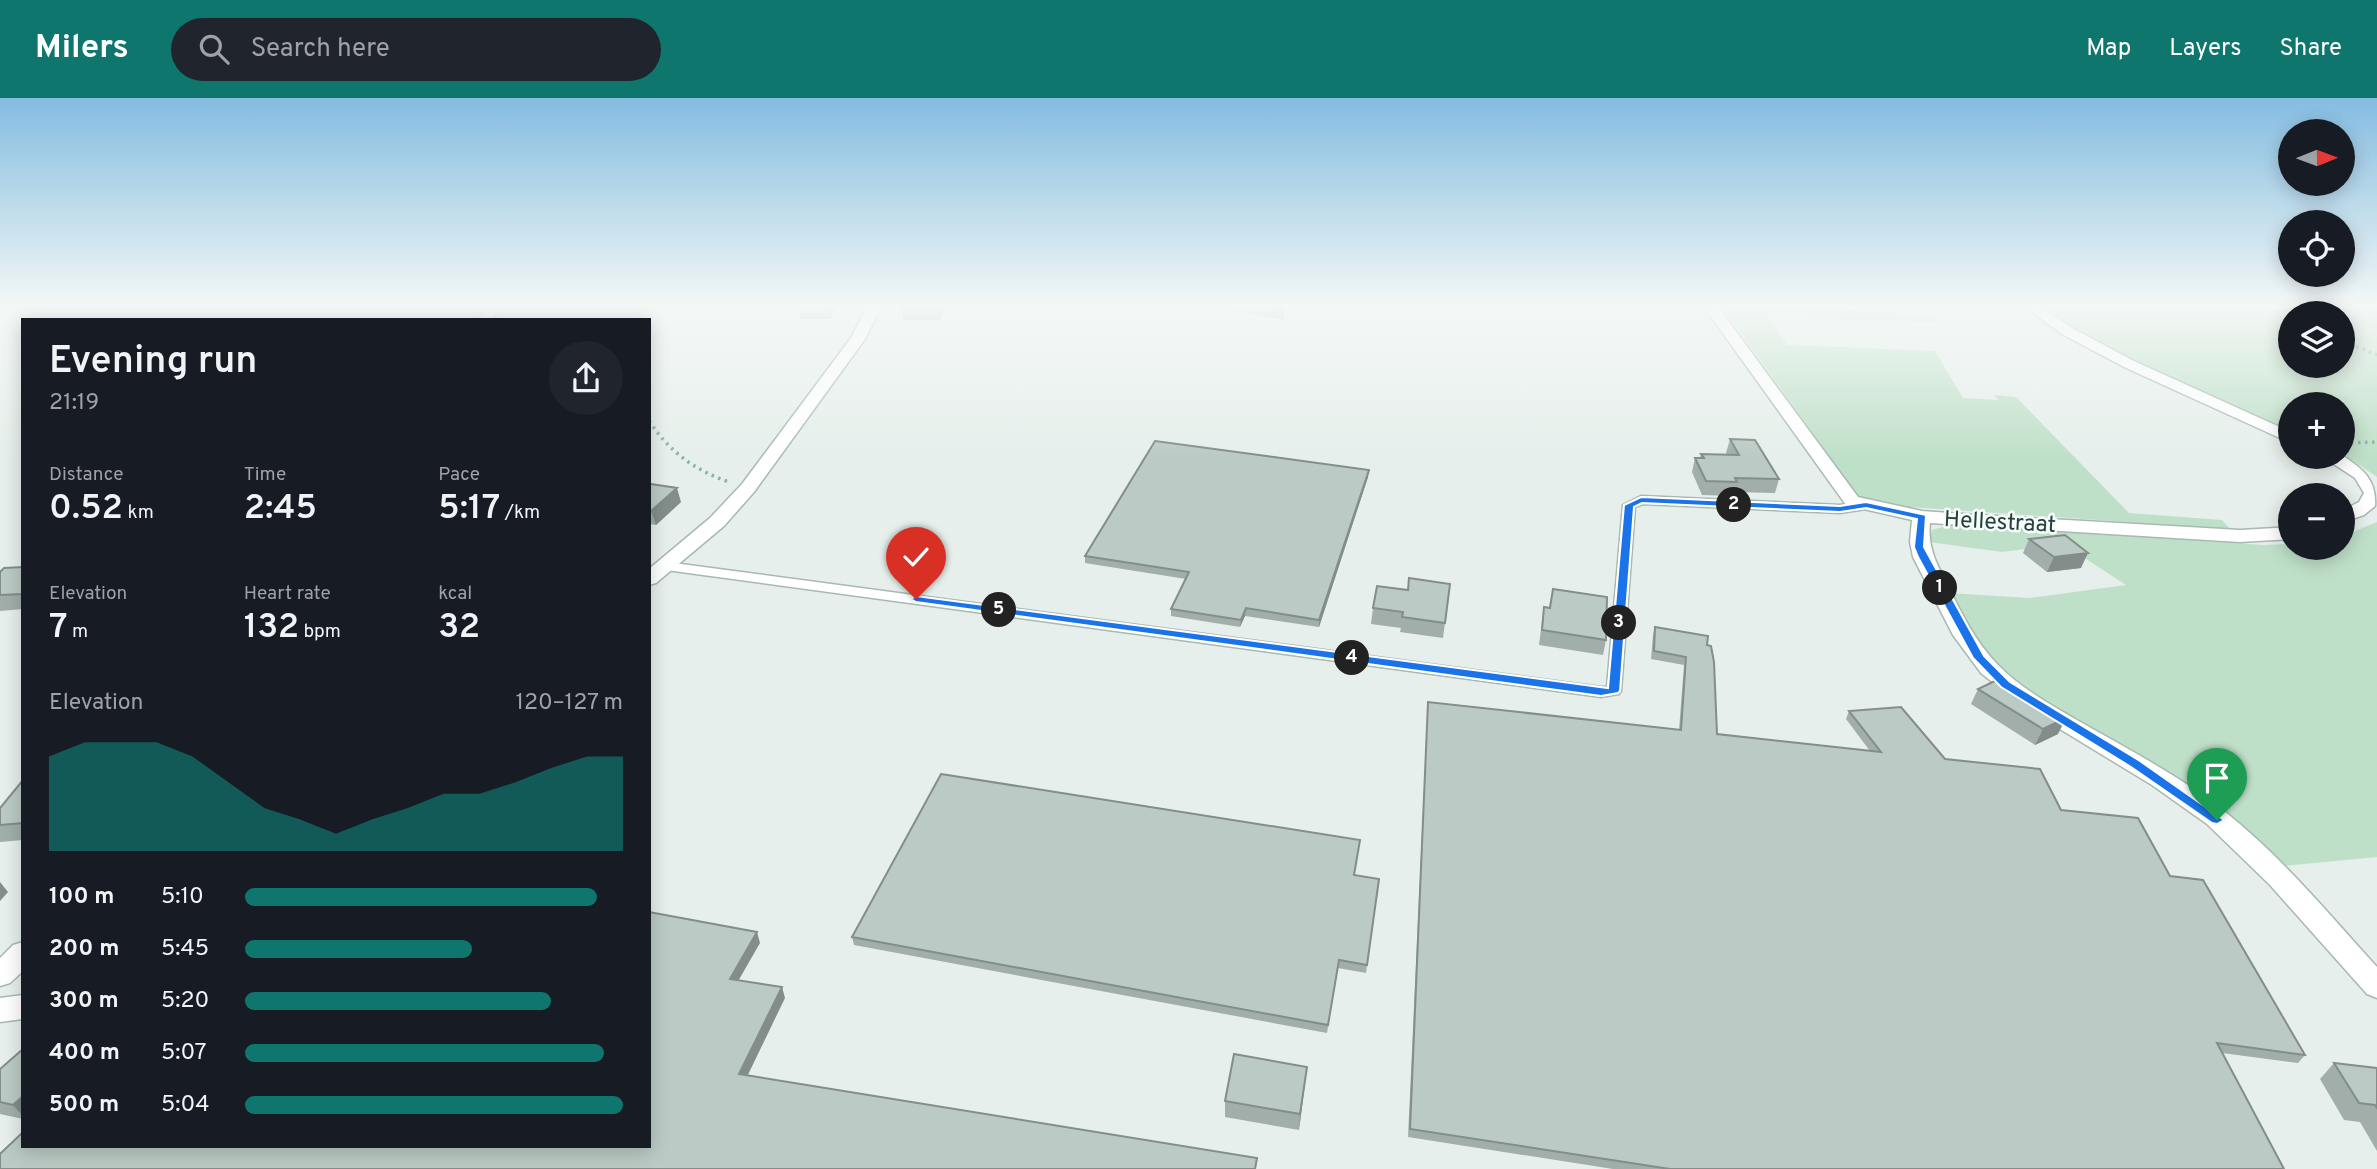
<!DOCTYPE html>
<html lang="en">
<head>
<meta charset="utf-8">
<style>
  body { margin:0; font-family:Overpass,sans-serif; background:#20242c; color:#f1f3f6; height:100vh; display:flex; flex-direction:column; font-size:26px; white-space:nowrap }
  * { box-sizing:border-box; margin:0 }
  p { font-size:23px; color:#9ea1a6 }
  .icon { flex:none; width:38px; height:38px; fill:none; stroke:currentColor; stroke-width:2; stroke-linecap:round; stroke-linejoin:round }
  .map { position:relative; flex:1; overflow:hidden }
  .panel { position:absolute; left:21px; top:220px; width:630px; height:830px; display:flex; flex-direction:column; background:#171b24; border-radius:0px; box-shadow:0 4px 18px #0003 }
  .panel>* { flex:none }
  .needle { width:46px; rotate:89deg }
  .controls { position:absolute; left:2278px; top:21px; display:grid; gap:14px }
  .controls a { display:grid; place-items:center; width:77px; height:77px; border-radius:50%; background:#171b24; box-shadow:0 4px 18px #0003; font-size:35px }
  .pin { position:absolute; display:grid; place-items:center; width:60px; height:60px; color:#fff; margin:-72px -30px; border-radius:50% 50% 50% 0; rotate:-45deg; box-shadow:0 0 7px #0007 }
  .pin .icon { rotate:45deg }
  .km { position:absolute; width:35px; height:35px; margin:-18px; border-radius:50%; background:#222; color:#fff; font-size:19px; line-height:35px; text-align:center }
  .round { display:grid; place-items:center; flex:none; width:74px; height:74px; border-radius:37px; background:#20242c }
  .head { display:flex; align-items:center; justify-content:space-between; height:119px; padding:0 28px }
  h1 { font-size:38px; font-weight:600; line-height:52px }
  .metrics { display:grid; grid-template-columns:repeat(3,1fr); gap:10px; height:119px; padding:7px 28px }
  .metrics div { display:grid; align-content:center }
  .metrics b { font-size:35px; font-weight:600 }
  .metrics small { font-size:19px; font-weight:400 }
  .metrics p { font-size:19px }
  .chart { height:196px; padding:14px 28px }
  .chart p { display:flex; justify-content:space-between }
  .chart svg { width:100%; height:126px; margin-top:7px; fill:#0f766e; opacity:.7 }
  ul { padding:0 28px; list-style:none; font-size:23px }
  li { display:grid; grid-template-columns:112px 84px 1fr; align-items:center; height:52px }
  li i { height:18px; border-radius:9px; background:#0f766e }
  header { display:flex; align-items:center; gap:42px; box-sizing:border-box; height:98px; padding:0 35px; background:#0f766e; color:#fff }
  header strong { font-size:33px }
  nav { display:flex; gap:38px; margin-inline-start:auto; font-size:24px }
  .search { width:490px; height:63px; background:#20242c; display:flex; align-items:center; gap:18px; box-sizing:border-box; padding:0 24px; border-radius:38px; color:#9ea1a6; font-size:26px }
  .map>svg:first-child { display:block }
  .green { fill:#bfe0c8; fill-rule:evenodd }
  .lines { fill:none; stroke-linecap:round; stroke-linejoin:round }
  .lane-casing { stroke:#a8b8b2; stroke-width:3 }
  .street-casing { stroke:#a8b8b2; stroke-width:3 }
  .secondary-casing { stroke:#a4bbb3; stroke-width:3 }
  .path { stroke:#86b3a5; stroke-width:3.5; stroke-dasharray:2.5 4.5; stroke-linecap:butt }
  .lane { fill:#fff; fill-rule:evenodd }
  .street { fill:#fff; fill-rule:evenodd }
  .secondary { fill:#fff; fill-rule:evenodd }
  .wall { fill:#a1aea9 }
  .shaded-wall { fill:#838d89 }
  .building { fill:#bbcac4; stroke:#838d89; stroke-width:2 }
  .route { fill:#1a73e8; stroke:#fff; stroke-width:2 }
  .labels { text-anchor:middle; stroke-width:5; stroke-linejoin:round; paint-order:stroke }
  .street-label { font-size:23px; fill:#24423a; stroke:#f7fbf9 }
</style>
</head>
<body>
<header>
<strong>Milers</strong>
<div class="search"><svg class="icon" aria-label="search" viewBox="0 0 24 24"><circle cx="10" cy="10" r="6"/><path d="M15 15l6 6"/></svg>Search here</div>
<nav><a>Map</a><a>Layers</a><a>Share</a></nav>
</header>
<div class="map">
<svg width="2377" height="1071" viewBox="0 0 2377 1071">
  <rect width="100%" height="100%" fill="#e6efeb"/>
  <!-- green -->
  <path class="green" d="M1722,209h81l129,8 7,7 -120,-3 -8,-5 -45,-1 21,32 148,6 28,47 35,2 -4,-5 22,2 113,116 93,7 8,9 -335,-23 -36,-9z
    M2045,209h332v170l-34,-23v-50h-52v26l-193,-86zM2291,215h52v53h-52z
    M2377,424v335l-93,9c-40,-36 -80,-71 -125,-100 -56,-35 -133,-60 -173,-114 -14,-18 -25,-39 -37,-59l81,5 96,-13 -63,-41 -61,8 -73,-10 3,-12 20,-6 312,21 27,-1v4h52v-12z"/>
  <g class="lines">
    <defs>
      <path id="lane" d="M1641,398l199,9 26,-4 6,4 -6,4 -26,4 -197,-9 -8,3 -14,184 -2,3 -18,3 -935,-127 -7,-4 7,-4 935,125h6l16,-182z"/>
      <path id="street" d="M867,209h14l-16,32 -111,153 -30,34 -68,57 -7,2v-16l61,-51 32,-34 109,-146z
        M1704,209h14l140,190 64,14 41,3 277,16 51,-3v12l-51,3 -310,-19c-3,26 8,43 19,65 13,27 27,54 48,76 22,23 51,39 78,55 51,29 103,56 149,92 57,45 104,102 153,156v31l-10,-4 -97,-109 -63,-61 -55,-39 -130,-79 -41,-33 -28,-38 -40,-78 -3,-15 2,-22 -66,-15z
        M2025,209h16l31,21 62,33 157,71v11l-167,-76 -62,-33z
        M2343,358c19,12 34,24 32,50l-11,9 -21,7v-12l16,-8 5,-9 -9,-15 -32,-21z
        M23,897v24l-23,3v-24z"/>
      <path id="secondary" d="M487,209h14l-9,13h-14z
        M23,844v29l-13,12 -10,3v-28l13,-13z"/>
    </defs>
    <!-- lane casing -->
    <use href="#lane" class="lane-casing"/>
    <!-- street casing -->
    <use href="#street" class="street-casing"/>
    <!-- secondary casing -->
    <use href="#secondary" class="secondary-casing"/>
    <!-- path -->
    <path class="path" d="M2257,209l34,13
      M2343,243l34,14
      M649,323c21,31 45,49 80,61
      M2344,345l33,-1"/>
    <!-- lane -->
    <use href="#lane" class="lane"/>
    <!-- street -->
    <use href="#street" class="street"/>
    <!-- secondary -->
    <use href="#secondary" class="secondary"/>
  </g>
  <!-- wall -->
  <path class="wall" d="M798,209h38l-6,12h-30z
    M902,209h42l-4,13h-37z
    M1231,209h53v13l-34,-7h-19z
    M1730,341l49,40 -4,14 -42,-1 -1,4 -30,-1 -10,-23 3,-14h5l1,-4 26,1 -1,-2z
    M1368,379l-49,150 -74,-11 -5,11 -69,-11v-7l15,-30 -101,-16v-7z
    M649,387l32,17 -25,23 -7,-1z
    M2029,441l52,29 -34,4 -24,-19z
    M23,469v42l-23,2v-39z
    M1450,486l-7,54 -43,-6 1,-4 -30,-4 2,-16 35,-18z
    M1553,491l53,51 -3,15 -64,-10 5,-38h5z
    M1655,529l52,18 10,89 153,17 -24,-32 3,-8 96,48 116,51 109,66 135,179 -7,8 -76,-10 62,116h-671l-205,-32 20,-435 251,28 5,-65 -33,-6 2,-24z
    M1978,591l80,45 -23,11 -64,-41z
    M23,682v60l-23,2v-34z
    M1355,777l24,4 -13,94 -28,-5 -11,65 -473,-88 -2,-8z
    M23,951v70l-23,-5v-45z
    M2334,965l43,5v83l-17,-29 -16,-2 -24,-41z
    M1305,985l-6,47 -74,-13v-16z"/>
  <!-- shaded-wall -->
  <path class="shaded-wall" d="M828,209h8l-6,12z
    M939,209h5l-4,13 -2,-12z
    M1369,372l-1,7 -49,150v-7z
    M677,390l4,14 -25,23 -5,-14z
    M2088,455l-7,15 -34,4 7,-15z
    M1246,510l-1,8 -5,11 1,-7z
    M2066,620l-8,16 -23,11 8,-16z
    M0,784l8,10 -8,9z
    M757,834l3,11 -27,47 -3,-11z
    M782,889l3,11 -42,87 -4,-11z
    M1307,969l-2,16 -6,47 1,-16z
    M23,998v20l-10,-11z"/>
  <!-- building -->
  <path class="building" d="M902,209h37l-1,1 -37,1z
    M1271,209h13l1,3z
    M1730,341l25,1 24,39 -44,-1 2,4 -31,-1 -11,-23h9l-3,-4 38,1z
    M1155,343l214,29 -50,150 -73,-12 -5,12 -70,-11 18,-37 -104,-16z
    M651,386l26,4 -26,23 -2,-1v-25z
    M2065,437l23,18 -34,4 -25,-18z
    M23,469v27l-23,1v-23l4,-4z
    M1409,480l41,6 -5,39 -43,-6 1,-5 -30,-4 4,-22 31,4z
    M1553,491l54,8 -1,43 -64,-10 2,-23 6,1z
    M1655,529l53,9 -1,9 4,1 3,16 3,72 164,18 -32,-41 52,-4 44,52 95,10 21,41 77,8 32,58 33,4 102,175 -88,-12 67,126h-614l-260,-40 18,-427 253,28 5,-73 -32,-6z
    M2001,580l65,40 -23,11 -65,-40z
    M941,676l419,66 -6,35 25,4 -12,86 -28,-5 -11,65 -476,-88z
    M23,682v43l-23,2v-17z
    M649,814l108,20 -27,47 52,8 -43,87 518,84 -2,11h-1255v-15l23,-22v14h626z
    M23,951v47l-10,9 -13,-3v-33z
    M1234,956l73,13 -7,47 -75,-13z
    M2334,965l43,5v40l-2,-3 -16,-2z"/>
  <!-- sky -->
  <linearGradient id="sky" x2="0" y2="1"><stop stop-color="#84bce0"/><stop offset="0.58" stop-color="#f4f8f6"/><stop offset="1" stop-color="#f4f8f6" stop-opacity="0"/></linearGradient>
  <rect width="2377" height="359" fill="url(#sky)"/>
  <!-- route -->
  <path class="route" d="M1641,399l199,9 26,-4 60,13 -2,32 60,109 26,26 130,79 84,59 -7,4 -5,-1 -81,-56 -130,-80 -28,-29 -55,-101 -4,-10 3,-28 -51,-11 -26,4 -198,-9 -8,4 -14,184 -2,2 -17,3 -685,-94 -5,-3 5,-3 692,92 16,-183z"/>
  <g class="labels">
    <!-- street labels -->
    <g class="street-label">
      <text transform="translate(2000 423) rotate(3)" y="8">Hellestraat</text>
    </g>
  </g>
</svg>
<div class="controls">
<a><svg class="needle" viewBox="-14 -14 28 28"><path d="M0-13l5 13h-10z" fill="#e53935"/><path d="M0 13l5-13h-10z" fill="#9ea1a6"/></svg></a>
<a><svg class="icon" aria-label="locate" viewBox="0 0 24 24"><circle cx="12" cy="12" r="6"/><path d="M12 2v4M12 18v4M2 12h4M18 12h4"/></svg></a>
<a><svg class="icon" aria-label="layers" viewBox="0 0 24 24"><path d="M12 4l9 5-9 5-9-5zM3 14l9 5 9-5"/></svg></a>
<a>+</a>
<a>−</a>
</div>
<div class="pin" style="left:2217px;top:722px;background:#1e9e55"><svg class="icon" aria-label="arrive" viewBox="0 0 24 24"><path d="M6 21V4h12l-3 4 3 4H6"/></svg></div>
<div class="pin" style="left:916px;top:501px;background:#d93025"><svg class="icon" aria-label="check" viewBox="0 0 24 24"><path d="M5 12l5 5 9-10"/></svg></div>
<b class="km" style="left:1940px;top:490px">1</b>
<b class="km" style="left:1734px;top:407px">2</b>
<b class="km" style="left:1619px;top:525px">3</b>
<b class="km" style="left:1352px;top:560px">4</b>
<b class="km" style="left:999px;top:512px">5</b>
<section class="panel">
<div class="head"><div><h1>Evening run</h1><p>21:19</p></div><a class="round"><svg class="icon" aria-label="share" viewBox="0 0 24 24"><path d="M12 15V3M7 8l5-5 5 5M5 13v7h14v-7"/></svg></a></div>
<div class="metrics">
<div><p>Distance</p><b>0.52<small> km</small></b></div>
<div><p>Time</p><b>2:45</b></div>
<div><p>Pace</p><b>5:17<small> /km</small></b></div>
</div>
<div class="metrics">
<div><p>Elevation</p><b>7<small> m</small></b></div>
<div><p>Heart rate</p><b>132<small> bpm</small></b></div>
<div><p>kcal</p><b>32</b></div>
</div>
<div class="chart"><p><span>Elevation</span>120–127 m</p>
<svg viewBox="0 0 160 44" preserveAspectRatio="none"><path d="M0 44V11L10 6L20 6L30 6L40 11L50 20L60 29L70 33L80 38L90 33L100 29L110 24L120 24L130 20L140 15L150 11L160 11V44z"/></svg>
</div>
<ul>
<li><b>100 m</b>5:10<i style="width:93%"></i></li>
<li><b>200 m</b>5:45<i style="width:60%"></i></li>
<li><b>300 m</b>5:20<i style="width:81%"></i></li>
<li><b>400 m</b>5:07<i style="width:95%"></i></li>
<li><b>500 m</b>5:04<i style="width:100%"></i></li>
</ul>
</section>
</div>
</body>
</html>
